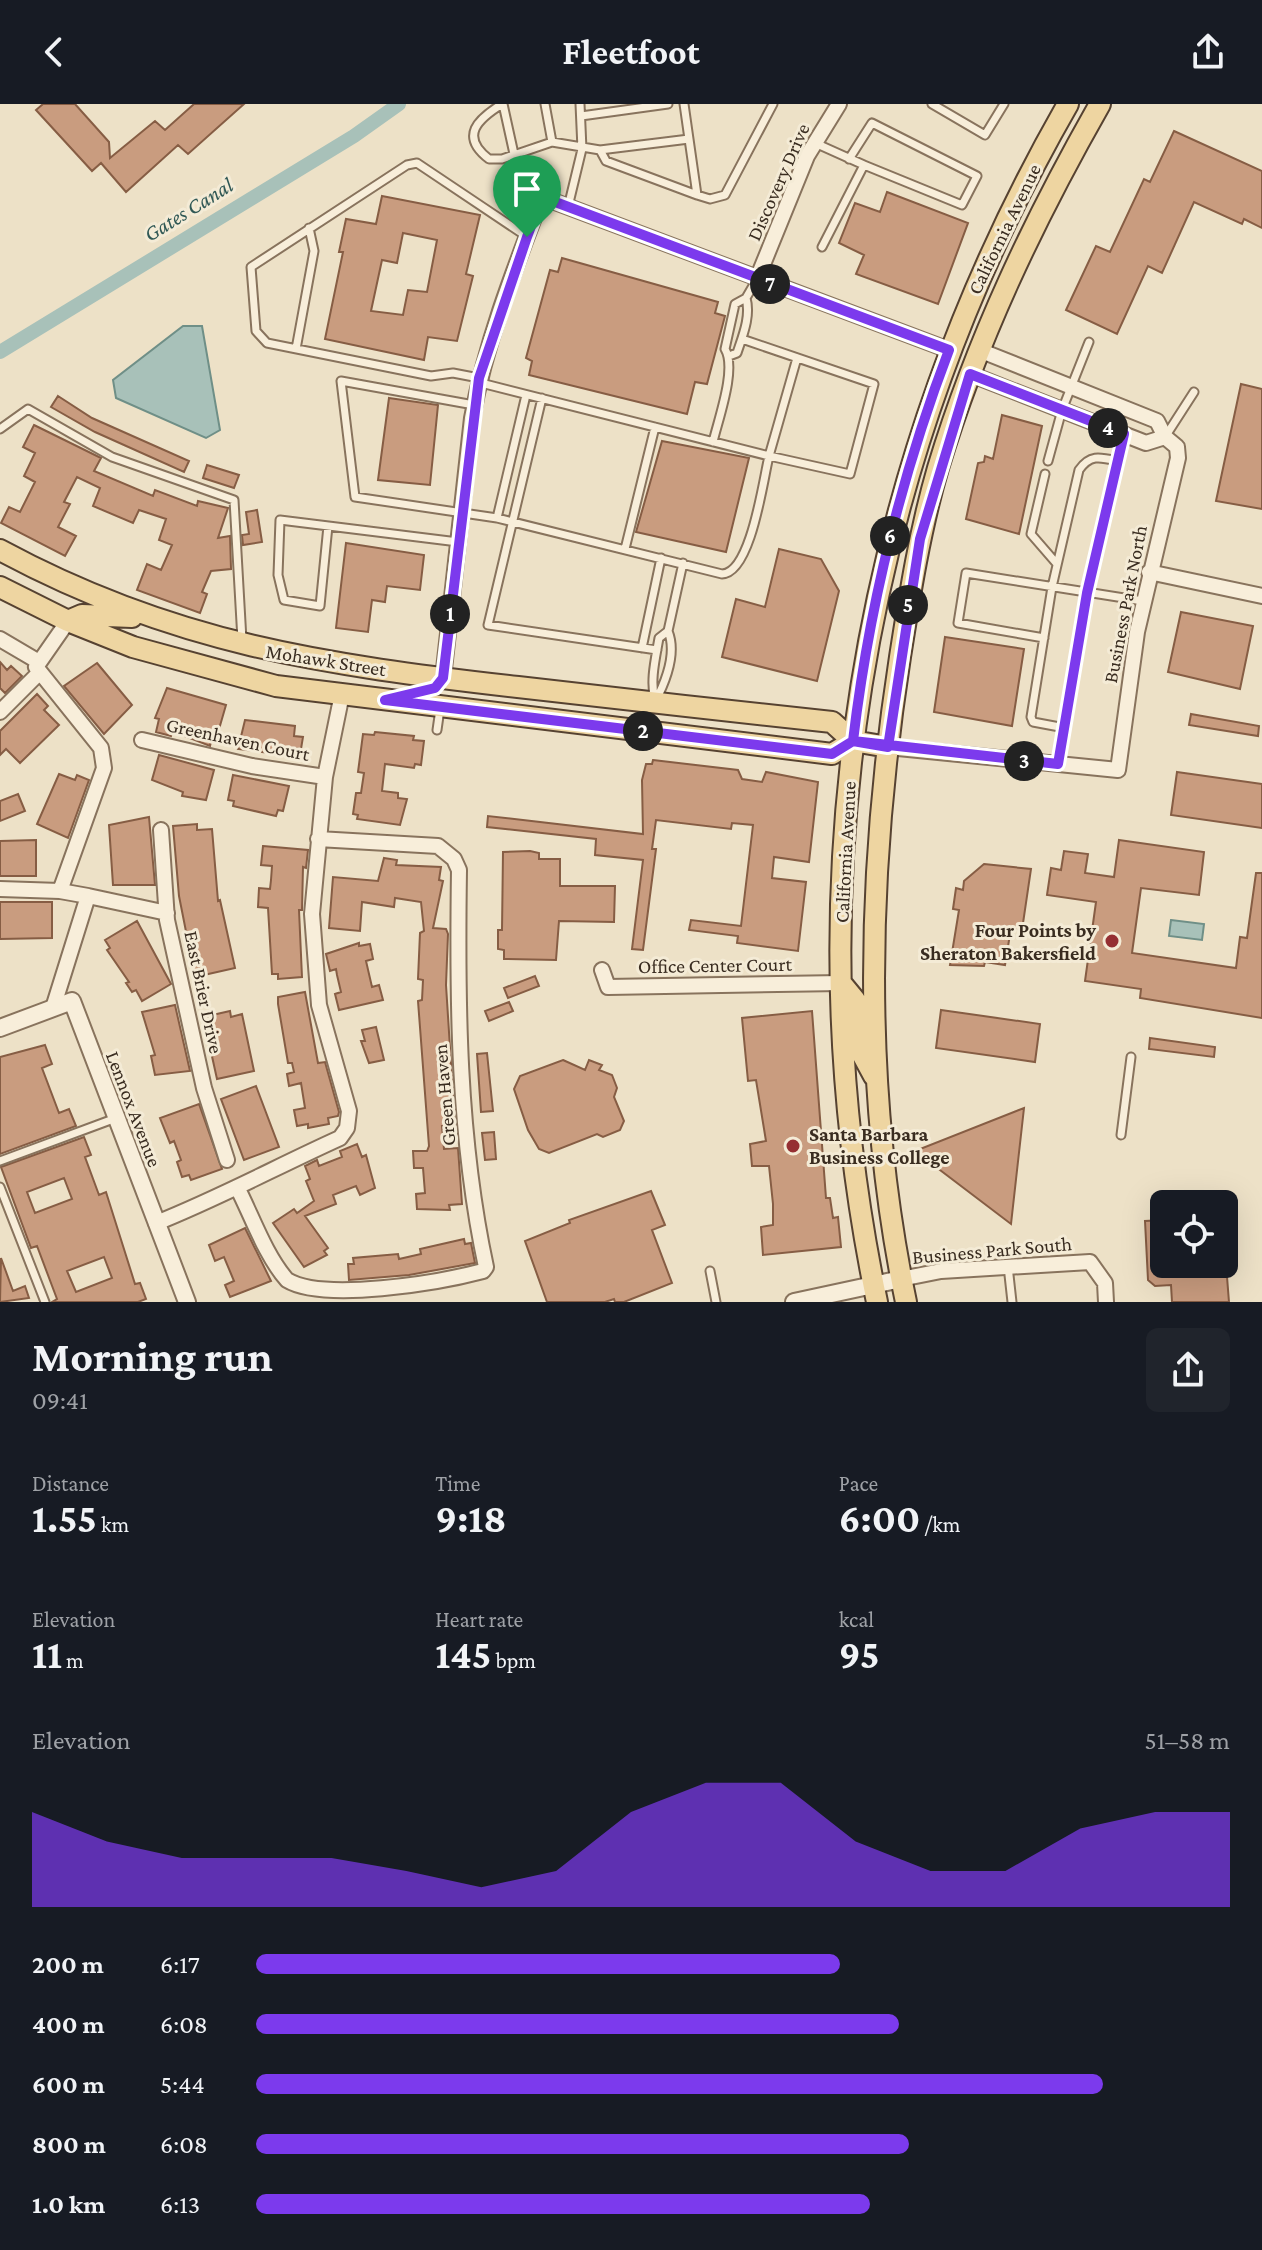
<!DOCTYPE html>
<html lang="en">
<head>
<meta charset="utf-8">
<style>
  body { margin:0; font-family:"Crimson Pro",serif; background:#20242c; color:#f1f3f6; height:100vh; display:flex; flex-direction:column; font-size:30px; white-space:nowrap }
  * { box-sizing:border-box; margin:0 }
  p { font-size:26px; color:#9ea1a6 }
  .icon { flex:none; width:44px; height:44px; fill:none; stroke:currentColor; stroke-width:2; stroke-linecap:round; stroke-linejoin:round }
  .map { position:relative; height:1198px; overflow:hidden }
  .details { display:flex; flex-direction:column; background:#171b24; flex:1 }
  .details>* { flex:none }
  .fabs { position:absolute; left:1150px; top:1086px; display:grid; gap:16px }
  .fabs a { display:grid; place-items:center; width:88px; height:88px; border-radius:12px; background:#171b24; box-shadow:0 8px 32px #0002; font-size:40px }
  .pin { position:absolute; display:grid; place-items:center; width:68px; height:68px; color:#fff; margin:-82px -34px; border-radius:50% 50% 50% 0; rotate:-45deg; box-shadow:0 0 8px #0007 }
  .pin .icon { rotate:45deg }
  .km { position:absolute; width:40px; height:40px; margin:-20px; border-radius:50%; background:#222; color:#fff; font-size:22px; line-height:40px; text-align:center }
  .round { display:grid; place-items:center; flex:none; width:84px; height:84px; border-radius:12px; background:#20242c }
  .summary { display:flex; align-items:center; justify-content:space-between; height:136px; padding:0 32px }
  h1 { font-size:44px; font-weight:700; line-height:60px }
  .metrics { display:grid; grid-template-columns:repeat(3,1fr); gap:12px; height:136px; padding:8px 32px }
  .metrics div { display:grid; align-content:center }
  .metrics b { font-size:40px; font-weight:700 }
  .metrics small { font-size:22px; font-weight:400 }
  .metrics p { font-size:22px }
  .chart { height:224px; padding:16px 32px }
  .chart p { display:flex; justify-content:space-between }
  .chart svg { width:100%; height:144px; margin-top:8px; fill:#7c3aed; opacity:.7 }
  ul { padding:0 32px; list-style:none; font-size:26px }
  li { display:grid; grid-template-columns:128px 96px 1fr; align-items:center; height:60px }
  li i { height:20px; border-radius:10px; background:#7c3aed }
  header { display:flex; justify-content:space-between; align-items:center; height:104px; padding:0 32px; background:#171b24; font-size:36px; font-weight:700 }
  .map>svg:first-child { display:block }
  .water { fill:#a8c1b9; stroke:#6f8f87; stroke-width:2 }
  .lines { fill:none; stroke-linecap:round; stroke-linejoin:round }
  .canal { stroke:#a8c1b9; stroke-width:14 }
  .building { fill:#c99c7f; stroke:#865d44; stroke-width:2; fill-rule:evenodd }
  .service-casing { stroke:#88735d; stroke-width:11 }
  .minor-casing { stroke:#88735d; stroke-width:18 }
  .tertiary-casing { stroke:#88735d; stroke-width:20 }
  .primary-casing { stroke:#564231; stroke-width:24 }
  .service { stroke:#f8eeda; stroke-width:7 }
  .minor { stroke:#f8eeda; stroke-width:14 }
  .tertiary { stroke:#f8eeda; stroke-width:16 }
  .primary { stroke:#eed5a1; stroke-width:20 }
  .route-casing { stroke:#fff; stroke-width:16 }
  .route { stroke:#7c3aed; stroke-width:10 }
  .poi-dot { fill:#952f32; stroke:#f4ebd6; stroke-width:3 }
  .labels { text-anchor:middle; stroke-width:6; stroke-linejoin:round; paint-order:stroke }
  .street-label { font-size:20px; fill:#392c20; stroke:#f4ebd6 }
  .poi-label { font-size:20px; font-weight:bold; fill:#392c20; stroke:#f4ebd6; text-anchor:end }
  .water-label { font-size:22px; font-style:italic; fill:#305855; stroke:#f4ebd6 }
</style>
</head>
<body>
<header><svg class="icon" aria-label="back" viewBox="0 0 24 24"><path d="M15 5l-7 7 7 7"/></svg>Fleetfoot<svg class="icon" aria-label="share" viewBox="0 0 24 24"><path d="M12 15V3M7 8l5-5 5 5M5 13v7h14v-7"/></svg></header>
<div class="map">
<svg width="1262" height="1198" viewBox="0 0 1262 1198">
  <rect width="100%" height="100%" fill="#ede1c7"/>
  <!-- water -->
  <path class="water" d="M183,222h19l18,104 -14,8 -90,-40 -3,-18z
    M1171,816l33,4 -2,16 -33,-4z"/>
  <g class="lines">
    <!-- canal -->
    <path class="canal" d="M0,248l354,-216 45,-32"/>
  </g>
  <!-- building -->
  <path class="building" d="M43,0h32l34,38 1,16 45,-37 10,9 29,-26h50l-56,50 -10,-9 -52,47 -25,-29 -9,8 -56,-61z
    M1174,27l88,40v57l-18,-9 -2,5 -48,-22 -32,71 -14,-7 -31,68 -51,-24 30,-64 14,6 34,-73 6,3z
    M887,88l81,31 -30,81 -82,-30 8,-19 -25,-12 16,-40 25,9z
    M382,92l98,19 -14,59 7,2 -16,65 -29,-4 -4,23 -99,-21 18,-87h-4l7,-33 30,5zM403,129l34,7 -10,52 -19,-2 -5,25 -32,-4 11,-51 15,3z
    M562,154l156,44 -3,11 10,3 -18,68 -12,-2 -8,32 -158,-39 3,-14 -6,-3 24,-88 8,2z
    M1241,280l21,5v120l-46,-8z
    M58,292l34,22 97,43 -5,11 -89,-40 -44,-25z
    M389,294l49,7 -8,80 -52,-5z
    M1002,311l40,11 -23,108 -53,-15 12,-56 6,-1 1,-6 8,3z
    M34,321l67,33 -7,13 59,25 2,-6 42,16 1,-5 30,7 -10,30 12,-2 1,33 -20,2 -9,21 5,2 -7,19 -63,-23 10,-26 14,6 11,-25 -13,-5 7,-21 -27,-9 -6,13 -40,-17 7,-18 -23,-11 -13,25 6,2 -12,23 18,9 -11,20 -64,-33 8,-16 11,5 15,-30 -11,-6 11,-23 -12,-6z
    M662,337l87,17 -23,94 -90,-20z
    M207,361l32,10 -5,13 -31,-10z
    M257,406l5,32 -19,3 -1,-10 7,-1 -3,-22z
    M346,439l78,12 -4,35 -33,-4 -2,16 -13,-2 -4,32 -32,-4z
    M779,445l42,10 18,32 -22,90 -95,-24 14,-58 29,8z
    M1181,508l72,14 -13,63 -72,-17z
    M945,533l79,12 -12,77 -78,-14z
    M0,558l7,8 4,-4 11,10 -17,17 -5,-5z
    M97,559l35,42 -28,29 -40,-48z
    M167,584l59,17 -9,31 -4,-2 -3,12 -38,-15 -1,5 -15,-4 3,-13 -4,-1z
    M37,590l11,12 -4,4 15,15 -39,38 -14,-14 -6,6v-24z
    M1191,610l68,12 -1,10 -69,-11z
    M245,616l50,6 -1,10 9,1 -2,12 -8,-1 -1,8 -54,-7z
    M375,628l39,4 -1,4 11,1 -3,24 -6,-1 -1,4 -29,-4 -3,27 16,2v5l9,1 -7,26 -43,-6 1,-4 -5,-1 3,-21h5l3,-20 -6,-1 5,-38 11,1z
    M159,651l55,15 -8,30 -24,-4 1,-4 -31,-12z
    M653,656l85,10 4,9 20,3 4,-10 52,10 -9,80 -35,-5 -2,21 34,4 -8,69 -61,-8 1,-7 -49,-6 2,-10 50,6 12,-101 -21,-2 -1,6 -75,-9 -4,29h4l-13,101 -11,-1 11,-89 -48,-5 1,-16 -109,-12 1,-11 155,18 -1,-54 4,-16h6z
    M1177,668l85,12v44l-91,-13z
    M59,670l16,6 2,-5 12,5 -21,58 -31,-14z
    M233,671l56,11 -6,25 -5,-1 -2,6 -43,-10 1,-5 -6,-1z
    M18,690l7,17 -25,10v-20z
    M149,713l6,68h-42l-4,-60z
    M197,720v6l15,-1 6,72 2,-1 15,68 -40,9 -16,-81 -6,-70z
    M36,736v36h-36v-35z
    M1119,736l85,12 -5,43 -58,-7 -9,65 104,15 4,-31 7,1 9,-65h6v145l-122,-20 1,-9 -56,-8 11,-79 -49,-7 4,-27 10,2 3,-19 24,3 -3,19 29,4z
    M263,742l45,4 -2,18 -3,-1 -1,43h-3l3,67 -24,2v-5h-6l-4,-66 -10,-1 1,-19 11,1 1,-9 1,-14 -11,-1z
    M530,747l9,2v6h21v27h55l-1,36 -55,-1 -3,39 -52,-1v-9l-6,-1v-19h4l1,-78z
    M384,754l13,2 -1,5 45,2 -2,13 4,1 -10,47 13,1 2,5 -2,51 9,141h-13l2,23 14,-1 4,56 -13,1 1,5 -33,-1 -1,-15 9,-1 -2,-25h-9l-1,-17h14l2,-5 -11,-145 4,-1 1,-20 -5,-1 2,-46 4,-2 -3,-29 -26,-4 -1,9 -32,-5 -2,29 -31,-3 4,-51 45,4z
    M984,760l47,5 -9,61 -11,-2 -6,37 -20,-3 -1,4 -34,-1 9,-55 -6,-1 3,-21 7,2 1,-9z
    M0,798h52v36l-52,1z
    M137,817l34,63 -29,17 -6,-11 -4,2 -6,-9 3,-1 -22,-32 3,-2 -5,-8z
    M359,839v3l11,-2 3,15 -7,2 6,26 7,-2 4,15 -44,10 -4,-16 6,-2 -4,-17 -1,-6 -6,2 -4,-17z
    M535,872l4,10 -31,12 -4,-10z
    M305,888l13,71 7,-1 14,50 -1,4 -10,2 1,6 -21,4v-4l-11,2 -3,-16 11,-2 -4,-25 -12,3 -2,-12 7,-2 -2,-9h-4l-10,-59v-7z
    M509,898l4,9 -24,10 -4,-10z
    M175,901l15,66 -35,4 -4,-19 4,-1 -13,-43z
    M941,906l99,14 -5,38 -99,-14z
    M230,907l1,6 11,-3 12,57 -37,8 -11,-50 5,-2 -3,-11z
    M812,907l14,187h4l3,20 5,-1 3,30 -78,8 -2,-28 12,-2v-21l-4,-38h-17l-2,-22 16,-3 -10,-61 -8,1 -6,-63z
    M376,923l8,33 -15,3 -8,-22h4l-3,-11z
    M1150,934l65,9 -1,10 -65,-8z
    M45,941l7,19 -10,4 17,45 10,-4 7,17 -76,28v-97z
    M487,949l6,58 -12,1 -4,-58z
    M563,956l22,10 4,-10 13,5 -3,5 13,5 5,13 -3,9 10,24 -4,9 -17,7 -6,-3 -48,19 -10,-4 -11,-19 -14,-41 6,-13z
    M256,982l23,61 -35,13 -23,-61z
    M199,1000l23,65 -31,11 -2,-5 -7,2 -5,-15 4,-2 -7,-19 -4,2 -10,-25z
    M1024,1004l-13,116 -96,-73z
    M494,1028l2,27 -11,1 -3,-27z
    M84,1033l7,18 -6,2 14,38 7,-3 29,92 5,-1 6,16 -8,3h-86l5,-3 -20,-53 -6,2 -30,-81zM64,1074l8,21 -37,14 -8,-21zM104,1153l8,21 -36,14 -9,-21z
    M357,1040l5,13 4,-2 9,33 -15,7 -4,-9 -23,9 3,9 -31,12 23,32 -4,3 3,4 -23,12 -31,-44 21,-14 3,4 17,-12 -8,-20 4,-2 -5,-13 12,-6 2,6 23,-9 -2,-6z
    M651,1087l14,34 -13,5 20,53 -48,19h-9l-1,-3 -9,3h-58l-22,-61 45,-18 -1,-3z
    M1164,1116v44h62l3,38h-57l-1,-17 -16,1 -7,-6 -3,-59z
    M245,1124l26,53 -41,16 -5,-12 9,-4 -10,-24 -9,4 -6,-16z
    M464,1135l1,5 6,-1 4,20 -66,12 -60,5 -1,-16h6l-1,-6 45,-4 1,5 22,-5 -1,-5z
    M1,1154l12,33 12,-5 4,12 -29,4z"/>
  <g class="lines">
    <defs>
      <path id="service" d="M502,0c-24,15 -43,32 -13,55h13l50,-17 48,8 6,11 91,34
        M503,0l11,50
        M545,0l7,38
        M684,0l13,91 13,4 15,-4 48,-91
        M932,0l53,31 19,-31
        M581,12l87,-12
        M815,39l49,22 -42,82
        M600,46l89,-11
        M849,55l23,-36 105,53 -15,29 -98,-40
        M568,103l14,-58 -2,-45
        M742,235l132,45 -24,90 -81,-18 28,-98
        M296,245l18,-98 -5,-23
        M729,252l8,-3c6,-18 14,-37 9,-55
        M479,274l-26,-5 -22,3 -164,-33 -11,-12 -5,-64 156,-102 10,-2 109,73
        M542,294l-54,227 169,25
        M474,301l-133,-24 14,116 142,21 225,56c29,-1 41,-93 47,-118l-288,-73
        M0,325l28,-20 84,48 122,43 8,140
        M1165,333l29,-45
        M713,338c5,-22 24,-73 12,-93l10,-45 11,-6 11,-19
        M1048,357l14,-51 27,-68
        M1045,370l-14,60 26,30
        M497,414l29,-123
        M328,422l-8,80 -36,-6 -6,-25 2,-55 178,22
        M625,445l30,-122
        M668,527c9,22 -3,52 -13,71 -5,-22 0,-41 4,-64z
        M668,527l15,-68
        M1044,534l-86,-15 8,-50 177,28
        M642,544l19,-90
        M1065,624l22,-135 37,-159
        M437,626l3,-21
        M1058,660l7,-36 -32,-6 -2,-5 21,-130 27,-117c11,-16 21,-13 39,-9
        M1121,1031l10,-78
        M0,1057l116,-43
        M0,1083l45,115
        M1008,1162l4,36
        M710,1167l6,31"/>
      <path id="minor" d="M757,175l50,-123 32,-52
        M970,270l176,69 19,-6
        M1149,468l113,24
        M0,535l39,23
        M443,574l29,-260c14,-77 42,-148 70,-221l407,153
        M0,608l40,-40
        M142,636l110,26 73,11
        M888,643l230,23 19,-138 41,-174 -1,-11 -12,-10 -8,-16 -178,-71
        M161,726l6,90 37,168 23,72
        M0,785l60,2 28,5
        M60,787l44,-123 -3,-20 -65,-81 32,-46
        M602,866l6,17 233,-4
        M53,904l35,-112 79,17
        M237,1083c15,29 28,68 50,93 36,22 151,3 196,-9l3,-4c-28,-130 -29,-265 -27,-397l-5,-11 -16,-13 -120,-7
        M156,1119c63,-25 122,-57 184,-85l7,-10 2,-17 -30,-106 -7,-91 13,-137 17,-83
        M901,1175l40,-8 149,-9 15,21 1,19"/>
      <path id="tertiary" d="M0,924l72,-27 115,301
        M794,1198l107,-23"/>
      <path id="primary" d="M0,446c174,94 325,115 518,137 105,12 209,24 314,35l21,19 35,6
        M0,483l68,34 65,26 143,39 556,68 21,-13
        M68,517l14,-6 50,2
        M841,879l14,17 6,52 13,24
        M877,1198c-86,-413 -19,-832 191,-1198
        M906,1198c-44,-211 -39,-432 -6,-645 10,-64 20,-127 38,-189 39,-129 96,-248 162,-364"/>
    </defs>
    <!-- service casing -->
    <use href="#service" class="service-casing"/>
    <!-- minor casing -->
    <use href="#minor" class="minor-casing"/>
    <!-- tertiary casing -->
    <use href="#tertiary" class="tertiary-casing"/>
    <!-- primary casing -->
    <use href="#primary" class="primary-casing"/>
    <!-- service -->
    <use href="#service" class="service"/>
    <!-- minor -->
    <use href="#minor" class="minor"/>
    <!-- tertiary -->
    <use href="#tertiary" class="tertiary"/>
    <!-- primary -->
    <use href="#primary" class="primary"/>
  </g>
  <g class="lines">
    <defs>
      <path id="route" d="M527,133l-48,141 -36,300 -8,10 -50,12 447,54 21,-13 205,23 29,-171 37,-159 -154,-60 -50,165 -32,208 -35,-6c16,-134 48,-265 96,-391l-407,-153 -15,40"/>
    </defs>
    <!-- route casing -->
    <use href="#route" class="route-casing"/>
    <!-- route -->
    <use href="#route" class="route"/>
  </g>
  <!-- markers -->
  <g class="poi-dot">
    <circle cx="1112" cy="837" r="8"/>
    <circle cx="793" cy="1042" r="8"/>
  </g>
  <g class="labels">
    <!-- street labels -->
    <g class="street-label">
      <text transform="translate(778 78) rotate(-66)" y="7">Discovery Drive</text>
      <text transform="translate(1004 125) rotate(-64)" y="7">California Avenue</text>
      <text transform="translate(1125 500) rotate(-79)" y="7">Business Park North</text>
      <text transform="translate(326 556) rotate(9)" y="7">Mohawk Street</text>
      <text transform="translate(238 635) rotate(12)" y="7">Greenhaven Court</text>
      <text transform="translate(845 748) rotate(-87)" y="7">California Avenue</text>
      <text transform="translate(715 861) rotate(-1)" y="7">Office Center Court</text>
      <text transform="translate(204 888) rotate(78)" y="7">East Brier Drive</text>
      <text transform="translate(444 991) rotate(-95)" y="7">Green Haven</text>
      <text transform="translate(134 1005) rotate(69)" y="7">Lennox Avenue</text>
      <text transform="translate(992 1146) rotate(-5)" y="7">Business Park South</text>
    </g>
    <!-- poi labels -->
    <g class="poi-label">
      <text x="1096" y="833">Four Points by<tspan x="1096" dy="23">Sheraton Bakersfield</tspan></text>
      <text x="809" y="1037" text-anchor="start">Santa Barbara<tspan x="809" dy="23">Business College</tspan></text>
    </g>
    <!-- water labels -->
    <g class="water-label">
      <text transform="translate(188 105) rotate(-32)" y="8">Gates Canal</text>
    </g>
  </g>
</svg>
<div class="fabs">
<a><svg class="icon" aria-label="locate" viewBox="0 0 24 24"><circle cx="12" cy="12" r="6"/><path d="M12 2v4M12 18v4M2 12h4M18 12h4"/></svg></a>
</div>
<div class="pin" style="left:527px;top:133px;background:#1e9e55"><svg class="icon" aria-label="arrive" viewBox="0 0 24 24"><path d="M6 21V4h12l-3 4 3 4H6"/></svg></div>
<b class="km" style="left:450px;top:510px">1</b>
<b class="km" style="left:643px;top:627px">2</b>
<b class="km" style="left:1024px;top:657px">3</b>
<b class="km" style="left:1108px;top:324px">4</b>
<b class="km" style="left:908px;top:501px">5</b>
<b class="km" style="left:890px;top:432px">6</b>
<b class="km" style="left:770px;top:180px">7</b>
</div>
<section class="details">
<div class="summary"><div><h1>Morning run</h1><p>09:41</p></div><a class="round"><svg class="icon" aria-label="share" viewBox="0 0 24 24"><path d="M12 15V3M7 8l5-5 5 5M5 13v7h14v-7"/></svg></a></div>
<div class="metrics">
<div><p>Distance</p><b>1.55<small> km</small></b></div>
<div><p>Time</p><b>9:18</b></div>
<div><p>Pace</p><b>6:00<small> /km</small></b></div>
</div>
<div class="metrics">
<div><p>Elevation</p><b>11<small> m</small></b></div>
<div><p>Heart rate</p><b>145<small> bpm</small></b></div>
<div><p>kcal</p><b>95</b></div>
</div>
<div class="chart"><p><span>Elevation</span>51–58 m</p>
<svg viewBox="0 0 160 44" preserveAspectRatio="none"><path d="M0 44V15L10 24L20 29L30 29L40 29L50 33L60 38L70 33L80 15L90 6L100 6L110 24L120 33L130 33L140 20L150 15L160 15V44z"/></svg>
</div>
<ul>
<li><b>200 m</b>6:17<i style="width:60%"></i></li>
<li><b>400 m</b>6:08<i style="width:66%"></i></li>
<li><b>600 m</b>5:44<i style="width:87%"></i></li>
<li><b>800 m</b>6:08<i style="width:67%"></i></li>
<li><b>1.0 km</b>6:13<i style="width:63%"></i></li>
</ul>
</section>
</body>
</html>
